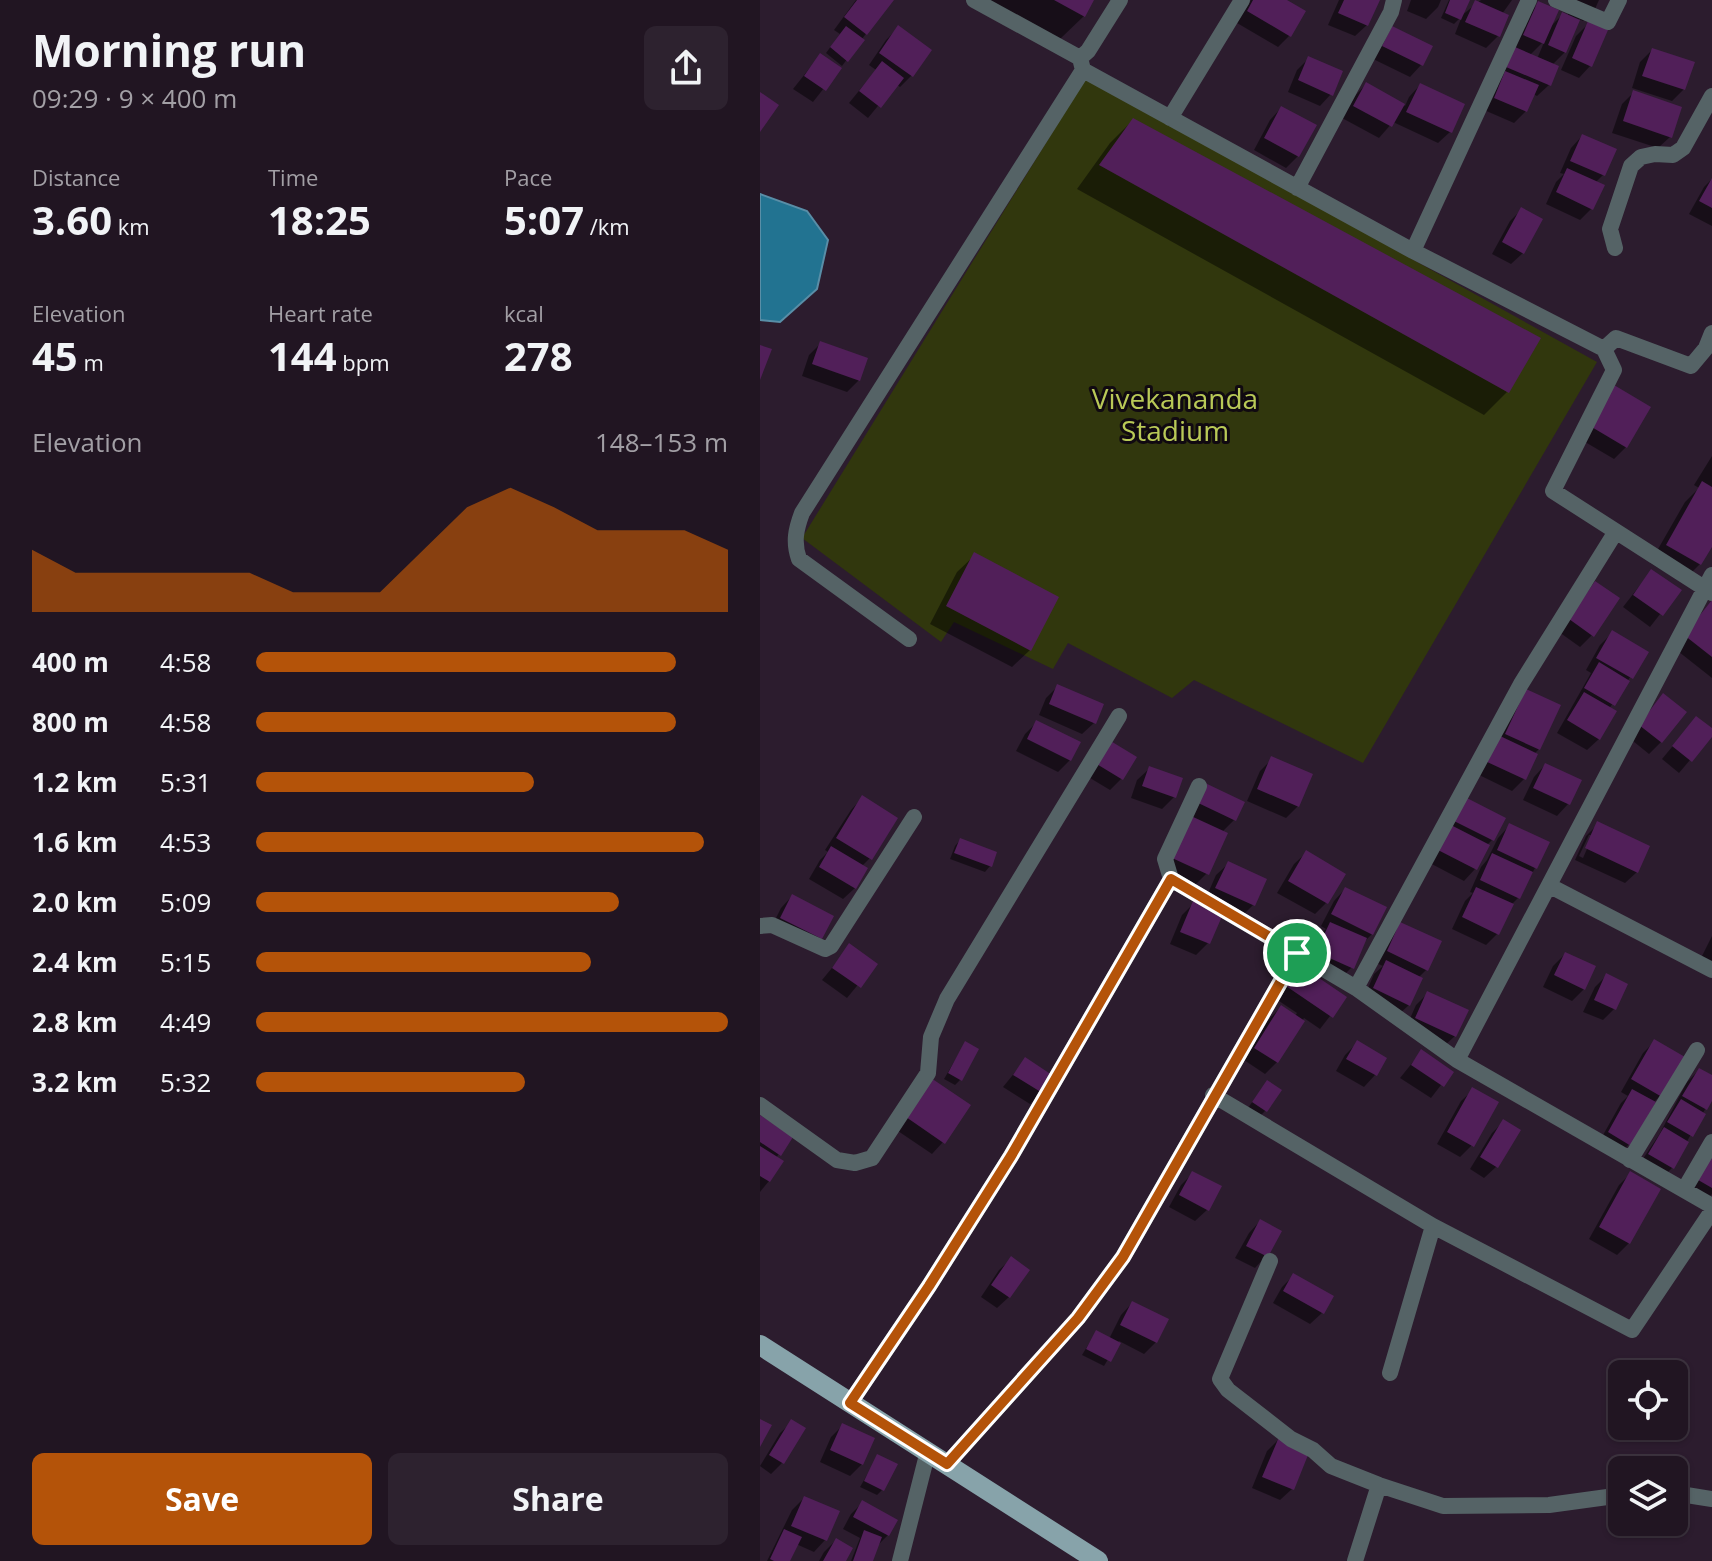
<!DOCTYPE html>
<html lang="en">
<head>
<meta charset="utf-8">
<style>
  body { margin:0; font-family:"Open Sans",sans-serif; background:#2d222f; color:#f1f3f6; height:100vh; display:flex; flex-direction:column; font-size:30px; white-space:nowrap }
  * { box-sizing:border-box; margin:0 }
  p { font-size:26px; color:#a29fa5 }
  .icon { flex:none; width:44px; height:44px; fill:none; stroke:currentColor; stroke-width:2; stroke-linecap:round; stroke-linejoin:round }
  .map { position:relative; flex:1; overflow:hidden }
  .sheet { display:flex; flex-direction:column; background:#211522; width:760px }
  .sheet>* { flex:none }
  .tools { position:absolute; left:848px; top:1360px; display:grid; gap:16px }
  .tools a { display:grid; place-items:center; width:80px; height:80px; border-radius:12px; background:#211522; box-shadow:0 2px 6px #0004,0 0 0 2px #3e3440; font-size:40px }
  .pin { position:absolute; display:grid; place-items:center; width:68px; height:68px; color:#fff; margin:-34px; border:4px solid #fff; border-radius:50%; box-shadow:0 2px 8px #0007 }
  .round { display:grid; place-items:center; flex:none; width:84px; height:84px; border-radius:12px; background:#2d222f }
  .overview { display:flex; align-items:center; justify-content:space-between; height:136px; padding:0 32px }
  h1 { font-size:44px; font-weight:700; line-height:60px }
  .figures { display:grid; grid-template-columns:repeat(3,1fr); gap:12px; height:136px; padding:8px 32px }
  .figures div { display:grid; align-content:center }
  .figures b { font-size:40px; font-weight:700 }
  .figures small { font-size:22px; font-weight:400 }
  .figures p { font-size:22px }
  .chart { height:224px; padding:16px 32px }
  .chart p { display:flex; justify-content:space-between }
  .chart svg { width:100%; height:144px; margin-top:8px; fill:#b45309; opacity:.7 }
  .action { display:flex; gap:16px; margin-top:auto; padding:16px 32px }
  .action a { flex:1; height:92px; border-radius:12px; background:#b45309; color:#fff; font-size:32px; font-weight:700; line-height:92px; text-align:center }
  .action a+a { background:#2d222f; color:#f1f3f6 }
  ul { padding:0 32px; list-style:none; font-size:26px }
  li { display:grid; grid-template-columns:128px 96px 1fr; align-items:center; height:60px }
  li i { height:20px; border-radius:10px; background:#b45309 }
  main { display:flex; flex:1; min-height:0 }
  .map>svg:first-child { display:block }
  .green { fill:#31370d }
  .water { fill:#227391; stroke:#598ea7; stroke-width:2 }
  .shadow { fill:#0007; fill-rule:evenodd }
  .building { fill:#511f59 }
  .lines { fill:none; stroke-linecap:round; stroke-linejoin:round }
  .street { stroke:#556366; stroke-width:16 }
  .primary { stroke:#87a3aa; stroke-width:20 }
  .route-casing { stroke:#fff; stroke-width:16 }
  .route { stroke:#b45309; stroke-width:10 }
  .labels { text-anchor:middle; stroke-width:6; stroke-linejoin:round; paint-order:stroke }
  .park-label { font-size:28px; fill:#b9c957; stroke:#100911 }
</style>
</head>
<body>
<main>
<section class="sheet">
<div class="overview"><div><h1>Morning run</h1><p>09:29 · 9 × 400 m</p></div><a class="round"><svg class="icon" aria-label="share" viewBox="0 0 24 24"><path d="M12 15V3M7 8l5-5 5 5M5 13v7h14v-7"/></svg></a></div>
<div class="figures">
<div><p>Distance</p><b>3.60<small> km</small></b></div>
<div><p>Time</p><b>18:25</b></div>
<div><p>Pace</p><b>5:07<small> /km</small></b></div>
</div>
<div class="figures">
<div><p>Elevation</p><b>45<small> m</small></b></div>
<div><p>Heart rate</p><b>144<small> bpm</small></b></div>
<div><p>kcal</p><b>278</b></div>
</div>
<div class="chart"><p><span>Elevation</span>148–153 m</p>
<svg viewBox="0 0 160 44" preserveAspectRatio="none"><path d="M0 44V25L10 32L20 32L30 32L40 32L50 32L60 38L70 38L80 38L90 25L100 12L110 6L120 12L130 19L140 19L150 19L160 25V44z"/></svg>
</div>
<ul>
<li><b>400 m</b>4:58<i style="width:89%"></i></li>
<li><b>800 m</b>4:58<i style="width:89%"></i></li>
<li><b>1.2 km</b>5:31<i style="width:59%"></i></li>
<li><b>1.6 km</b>4:53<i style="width:95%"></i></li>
<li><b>2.0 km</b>5:09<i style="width:77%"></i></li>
<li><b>2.4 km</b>5:15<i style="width:71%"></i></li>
<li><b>2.8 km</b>4:49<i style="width:100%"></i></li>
<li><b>3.2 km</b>5:32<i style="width:57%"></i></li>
</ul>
<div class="action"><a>Save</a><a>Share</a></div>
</section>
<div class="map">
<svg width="952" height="1561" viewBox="0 0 952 1561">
  <rect width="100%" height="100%" fill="#2c1c2e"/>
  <!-- green -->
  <path class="green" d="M326,78l511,284 -234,401 -169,-83 -22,18 -104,-55 -15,26 -99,-47 -13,20 -139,-104z"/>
  <!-- water -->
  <path class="water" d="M0,194l47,17 21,29 -11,49 -37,33 -20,-2z"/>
  <!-- shadow -->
  <path class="shadow" d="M96,0h35l-49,66 -16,-13 14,-19 -6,-4z
    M229,0h103l-8,16 -24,23z
    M491,0h32l6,36 -11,11 -41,-24z
    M579,0h38l-10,25 -12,11 -27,-11z
    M651,0h30l-3,7 -12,12 -19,-8z
    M689,0h19l-7,16 20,-16h31l-10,14 5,2 -9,20 -12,12 -31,-14 7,-18 -8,8 -13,-6z
    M814,0h25l-4,9 -12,12 -4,-2 -14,33 -13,13 -3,20 -12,11 -4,-2 -7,17 -12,12 -30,-13 43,-95 12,-12 9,26 14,-14 5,2zM785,40l-8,19 -8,-3z
    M828,24l2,42 -11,12 -18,-8 15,-34z
    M138,28l14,47 -12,12 -4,-3 -28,34 -19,-15 27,-33 -7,-5 17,-25z
    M621,40l49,7 -9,18 -11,12 -39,-19z
    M892,50l32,39 -12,12 -40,-13 8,-26z
    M60,55l19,14 -26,33 -20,-13z
    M549,58l22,36 -11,12 -32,-14 9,-22z
    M606,84l39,22 4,-9 11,-12 30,47 -12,11 -45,-21 -14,16 -37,-20 13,-22z
    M875,91l35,46 -12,11 -46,-15 10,-29z
    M521,108l17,48 -12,12 -32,-18 16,-30z
    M373,120l374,272 -23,23 -407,-226 33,-46z
    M822,136l21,39 -8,8 -3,25 -12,12 -34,-16 10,-22 8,-8 -4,-1 11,-25z
    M952,179v47l-23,-12 15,-27z
    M761,210l2,43 -12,11 -19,-10 18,-33z
    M61,343l38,37 -12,12 -45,-16 7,-21z
    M842,400l24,47 -12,12 -34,-20z
    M952,456v87l-12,21 -18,18 -32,-19 35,-61 14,-14 -5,-3z
    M215,555l55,95 -18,17 -82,-43 27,-52z
    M891,571l28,19 -29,37 -27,-20z
    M836,584l-4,51 -12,12 -21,-15z
    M952,606v72l-38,-30z
    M852,633l34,20 -37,56 -10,30 -12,11 -30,-17 34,-60 -5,-3 14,-25z
    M298,686l36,37 -12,11 -43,-19 7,-17z
    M766,691l13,58 -5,5 -10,25 -12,12 -37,-18z
    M904,695l-3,47 -12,12 -21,-17z
    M936,718l16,13v3l-33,39 -17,-14z
    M277,722l33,38 -12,12 -42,-21 9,-17z
    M337,754l25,24 -12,12 -25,-15z
    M512,759l26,47 -12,12 -39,-17 13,-30z
    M785,765l23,39 -11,12 -34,-16 11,-23z
    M389,769l25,28 -12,12 -31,-11 6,-18z
    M432,796l42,24 -12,12 -15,41 -12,12 -33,-15z
    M102,798l8,60 -8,8 -7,22 -12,11 -34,-20 11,-19 8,-8 -3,-2 26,-40z
    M692,811l40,29 -6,6 -11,23 -11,12 -38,-20z
    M838,824l39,48 -12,11 -50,-23 11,-24zM829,835h4l-10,23 -4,-2z
    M749,826l26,42 -16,29 -8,8 -13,28 -12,12 -34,-16 13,-28 8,-8 -3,-1 11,-25 6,-7 11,-22z
    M200,840l30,26 -5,6 -35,-13 5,-13z
    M546,853l20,50 -11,11 -38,-21 17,-29z
    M468,864l25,41 -12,12 -36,-17 11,-25z
    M585,889l27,45 -9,9 -11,24 -12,12 -34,-15 12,-28 8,-7 -5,-3 13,-25z
    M32,896l28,42 -50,-8 11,-22z
    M434,903l26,12 -12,28 -12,12 -26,-11 12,-29z
    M641,924l26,45 -9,9 -9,27 -12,11 -34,-16 11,-26 9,-8 -7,-3 13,-27z
    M952,936v40l-16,-8z
    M90,946l25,18 -28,34 -25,-18z
    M805,954l19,35 -12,12 -29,-14 10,-21z
    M847,975l7,34 -11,11 -20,-8 12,-25z
    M525,978l59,20 -24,31 -16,-11 -27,44 -12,12 -21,-14 25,-41 12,-12 14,9 2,-3 -24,-16z
    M668,993l27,43 -12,11 -38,-17 11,-25z
    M895,1041l5,55 -7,7 -24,41 -11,12 -20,-12 23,-41 7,-7 -7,-4 22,-39z
    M205,1043l-5,37 -5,5 -11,-6z
    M597,1043l27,16 -9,16 -11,12 -28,-16 9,-16z
    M661,1052l30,20 -20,26 -31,-20z
    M265,1060l17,33 -12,11 -27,-17z
    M939,1070l13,7v20l-40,71 -11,11 -23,-13 21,-31 28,-53z
    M172,1081l11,61 -11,12 -37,-25z
    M502,1088l3,23 -5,5 -12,-8z
    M713,1090l-1,55 -12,12 -23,-13 24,-43z
    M0,1118l30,20 -14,20 -7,23 -9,11z
    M743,1122l-7,45 -12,11 -14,-9 22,-36z
    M952,1156v38l-8,8 -21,-13z
    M433,1173l14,37 -12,11 -26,-14 12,-22z
    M870,1174l-1,69 -12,12 -28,-16 30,-54z
    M500,1221l6,35 -11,12 -20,-10 14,-25z
    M251,1259l-2,38 -12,11 -16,-11 18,-27z
    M533,1276l29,37 -12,11 -37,-21 9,-16z
    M372,1303l24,39 -12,12 -25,-13 -15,25 -22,-11 14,-23 13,7 12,-24z
    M32,1422l-10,41 -11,11 -11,-8 20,-33z
    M82,1426l20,38 -12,12 -30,-14 11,-25z
    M519,1439l13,50 -12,11 -28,-12 15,-37z
    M118,1456l4,34 -5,5 -17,-8z
    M44,1498l21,42 -11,12 -18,-8 -8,17h-21l25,-51z
    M102,1503l26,32 -11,11 -6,15h-20l9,-23 -17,-9 8,-15z
    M76,1540l7,21h-24l5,-9z"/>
  <!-- building -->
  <path class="building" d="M97,0h37l-27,35 -23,-18z
    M294,0h40l-9,17z
    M493,0h34l19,11 -15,26 -44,-26z
    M584,0h36l-12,26 -30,-13z
    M690,0h20l-9,20 -16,-7z
    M715,0l34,15 -9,22 -35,-15z
    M778,1l21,9 -15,34 -21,-9z
    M802,12l18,8 -14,33 -18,-8z
    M828,21l20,9 -16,37 -20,-9z
    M138,25l34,25 -19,27 -34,-24z
    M86,26l19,14 -17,22 -18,-15z
    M632,26l41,20 -10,20 -41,-20z
    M755,47l44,19 -8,20 -45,-19z
    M892,48l43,14 -10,28 -43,-14z
    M60,53l22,15 -16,23 -22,-15z
    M548,56l35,15 -10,25 -35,-16z
    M122,61l22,17 -23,30 -22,-17z
    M745,71l34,14 -12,27 -33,-14z
    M606,82l39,22 -13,23 -39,-21z
    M660,83l45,21 -13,29 -46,-21z
    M873,90l49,17 -10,31 -49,-17z
    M0,92l19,13 -19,27z
    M521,106l36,19 -18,32 -35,-19z
    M373,118l408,220 -32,55 -410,-228z
    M822,134l35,15 -12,27 -35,-15z
    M807,168l38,17 -12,25 -37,-18z
    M952,178v30l-13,-7z
    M761,207l22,12 -19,35 -22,-12z
    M60,341l48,17 -8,23 -48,-17z
    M0,345l12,4 -12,31z
    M854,385l37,22 -24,41 -37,-22z
    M942,481l10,6v60l-11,18 -35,-20z
    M214,552l85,45 -28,54 -85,-45z
    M891,569l31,21 -19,26 -30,-21z
    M835,581l25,17 -26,39 -25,-18z
    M952,600v57l-28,-22z
    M852,630l37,22 -16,27 -37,-21z
    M839,662l31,19 -15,25 -31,-18z
    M297,684l47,20 -8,20 -47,-20z
    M766,689l35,16 -21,45 -35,-16z
    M824,692l33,19 -17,29 -33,-20z
    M903,693l24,19 -25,31 -23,-18z
    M936,716l16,12v9l-20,25 -20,-16z
    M276,720l45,22 -10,19 -44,-22z
    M738,735l40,19 -12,26 -41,-19z
    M349,740l28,17 -14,23 -28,-17z
    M511,756l42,18 -14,33 -42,-18z
    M785,763l37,17 -12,25 -37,-17z
    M389,766l34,12 -7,20 -34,-12z
    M443,782l42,20 -9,19 -42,-20z
    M102,795l36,23 -26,42 -36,-22z
    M703,796l43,22 -12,23 -42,-21z
    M431,816l37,17 -19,42 -37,-17z
    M837,821l53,25 -12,27 -53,-25z
    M749,823l41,19 -13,27 -40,-19z
    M689,824l41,21 -13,25 -41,-21z
    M200,838l37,14 -5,15 -38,-14z
    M71,846l37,22 -12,21 -37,-22z
    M546,850l40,24 -18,30 -40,-23z
    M732,853l41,19 -13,27 -40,-19z
    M468,861l39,18 -12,27 -40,-18z
    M585,887l42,20 -14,28 -42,-21z
    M716,887l38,17 -15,31 -37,-18z
    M32,894l42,22 -12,23 -42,-21z
    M433,901l30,13 -13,30 -30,-12z
    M570,922l37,16 -13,31 -38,-17z
    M640,922l42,19 -14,30 -41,-20z
    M89,943l29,21 -17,24 -29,-20z
    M805,952l31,14 -11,24 -31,-15z
    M626,960l37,18 -13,28 -37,-18z
    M537,963l50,34 -14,21 -50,-34z
    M846,973l22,11 -12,26 -22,-10z
    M667,991l42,19 -13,27 -41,-19z
    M521,1005l24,16 -27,42 -24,-15z
    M894,1039l31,18 -23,40 -31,-18z
    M597,1040l30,18 -10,18 -31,-17z
    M205,1041l14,8 -17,32 -14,-8z
    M661,1049l33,23 -10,15 -33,-22z
    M265,1057l30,20 -11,17 -31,-19z
    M939,1068l13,7v26l-5,9 -25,-14z
    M171,1078l40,27 -26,39 -39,-27z
    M507,1080l15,10 -15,22 -15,-10z
    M712,1087l27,15 -25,45 -27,-15z
    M872,1089l24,13 -25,44 -23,-14z
    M921,1099l25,15 -13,23 -26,-15z
    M0,1115l33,22 -12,19 -21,-14z
    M743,1119l18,11 -23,38 -18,-11z
    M904,1127l25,15 -15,27 -26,-15z
    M0,1146l24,15 -14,21 -10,-6z
    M952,1154v34l-19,-11z
    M432,1171l30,15 -13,25 -30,-16z
    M870,1171l31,18 -31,55 -31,-17z
    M500,1219l22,12 -14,26 -22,-11z
    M251,1256l19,14 -20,28 -19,-13z
    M533,1273l41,23 -10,18 -41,-23z
    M372,1301l37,18 -12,24 -37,-18z
    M336,1330l25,13 -10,19 -25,-13z
    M0,1419l12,6 -12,22z
    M31,1419l15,9 -22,36 -15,-9z
    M82,1423l33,15 -12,27 -33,-15z
    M519,1437l31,13 -16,40 -32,-13z
    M117,1454l21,10 -14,27 -20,-10z
    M44,1496l36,15 -13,30 -36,-15z
    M102,1500l36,20 -9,16 -36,-19z
    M24,1529l18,8 -12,24h-16l-4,-2z
    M104,1530l18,7 -9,24h-20z
    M76,1538l17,10 -7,13h-23z"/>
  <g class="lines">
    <!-- street -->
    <path class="street" d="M214,0l106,58 3,12 330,181 191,98 10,21 -61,121 159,102
      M796,0l52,22 11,-22
      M320,58l8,-7 32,-51
      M410,118l72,-118
      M537,188l94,-176 3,-12
      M855,248l-5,-19 21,-63 10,-9 14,-3 18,1 10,-7 29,-52
      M653,251l116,-251
      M844,349l12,-11 75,28 15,-18 6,-15
      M149,639l-110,-80c-6,-17 -3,-30 3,-46l281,-443
      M439,786l-34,73 6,20 185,109 101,72 255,146
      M790,886l162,84
      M0,926l12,-1 53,24 6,-3 83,-129
      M596,988l165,-304 94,-151
      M697,1060l255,-485
      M453,1095l220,131 199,104 80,-119
      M0,1105l77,55 18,3 17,-5 56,-85 3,-36 16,-38 172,-283
      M870,1160l67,-110
      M924,1190l28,-48
      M510,1261l-50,118 8,11 63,49 22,11 18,16 48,19 64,21 106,-1 73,-10
      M630,1373l43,-147
      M90,1403l79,-117 82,-130 160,-277
      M187,1464l131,-146 45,-61 174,-304
      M914,1493l38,6
      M140,1561l28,-110
      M595,1561l24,-76"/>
    <!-- primary -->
    <path class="primary" d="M0,1345l338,216"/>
  </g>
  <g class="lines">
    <defs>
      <path id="route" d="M411,879l126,74 -174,304 -45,61 -131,146 -97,-61 79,-117 82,-130z"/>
    </defs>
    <!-- route casing -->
    <use href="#route" class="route-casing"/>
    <!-- route -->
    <use href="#route" class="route"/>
  </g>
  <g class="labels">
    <!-- park labels -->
    <g class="park-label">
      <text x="415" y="409">Vivekananda<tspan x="415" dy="32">Stadium</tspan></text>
    </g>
  </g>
</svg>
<div class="tools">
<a><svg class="icon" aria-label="locate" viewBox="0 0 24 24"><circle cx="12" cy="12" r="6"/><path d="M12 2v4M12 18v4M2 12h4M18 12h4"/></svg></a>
<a><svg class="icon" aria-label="layers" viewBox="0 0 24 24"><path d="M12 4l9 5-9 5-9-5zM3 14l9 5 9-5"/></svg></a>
</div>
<div class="pin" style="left:537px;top:953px;background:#1e9e55"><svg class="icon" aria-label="arrive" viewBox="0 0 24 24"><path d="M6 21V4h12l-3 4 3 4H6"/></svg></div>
</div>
</main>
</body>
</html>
